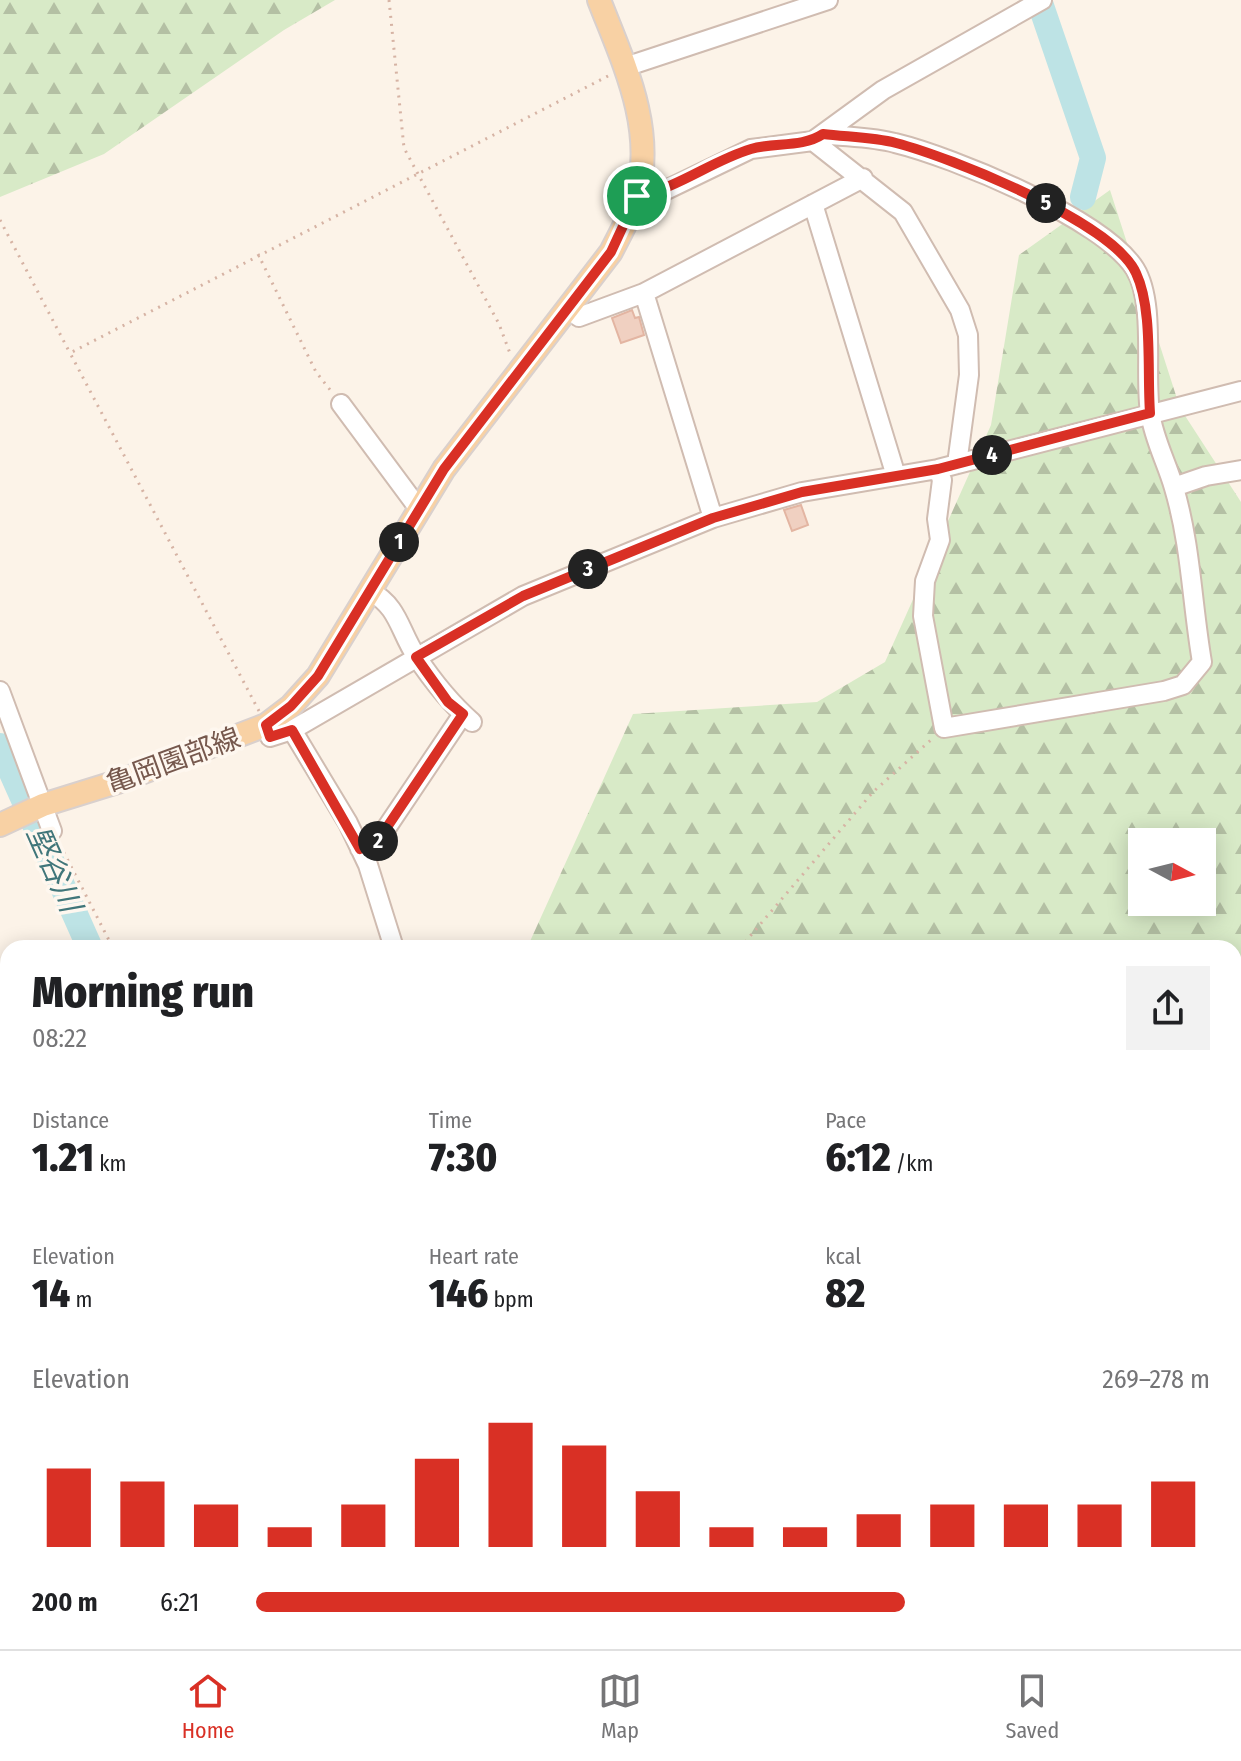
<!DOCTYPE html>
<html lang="en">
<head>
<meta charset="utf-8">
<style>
  body { margin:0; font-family:"Fira Sans Condensed","Noto Sans JP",sans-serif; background:#f2f2f2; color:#202124; height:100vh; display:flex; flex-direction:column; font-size:30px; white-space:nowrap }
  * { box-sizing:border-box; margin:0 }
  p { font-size:26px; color:#757577 }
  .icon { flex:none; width:44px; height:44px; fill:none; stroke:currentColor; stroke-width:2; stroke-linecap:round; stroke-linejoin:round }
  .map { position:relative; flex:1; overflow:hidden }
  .drawer { position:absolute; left:0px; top:940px; width:1242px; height:710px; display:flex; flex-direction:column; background:#fff; border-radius:24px 24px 0 0; box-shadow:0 4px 20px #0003 }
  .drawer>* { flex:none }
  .needle { width:52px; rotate:97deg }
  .fabs { position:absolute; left:1128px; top:828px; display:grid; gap:16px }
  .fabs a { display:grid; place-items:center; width:88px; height:88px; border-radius:0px; background:#fff; box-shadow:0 4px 20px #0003; font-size:40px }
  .pin { position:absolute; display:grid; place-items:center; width:68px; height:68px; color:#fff; margin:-34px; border:4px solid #fff; border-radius:50%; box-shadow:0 2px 8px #0007 }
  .km { position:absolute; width:40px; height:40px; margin:-20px; border-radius:50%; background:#222; color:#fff; font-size:22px; line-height:40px; text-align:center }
  .round { display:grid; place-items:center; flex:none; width:84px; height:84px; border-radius:0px; background:#f2f2f2 }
  .headline { display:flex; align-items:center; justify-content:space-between; height:136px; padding:0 32px }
  h1 { font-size:44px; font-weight:800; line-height:60px }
  .figures { display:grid; grid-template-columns:repeat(3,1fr); gap:12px; height:136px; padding:8px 32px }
  .figures div { display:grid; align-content:center }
  .figures b { font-size:40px; font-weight:800 }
  .figures small { font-size:22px; font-weight:400 }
  .figures p { font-size:22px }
  .chart { height:224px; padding:16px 32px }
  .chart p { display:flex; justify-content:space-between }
  .chart svg { width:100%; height:144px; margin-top:8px; stroke:#d93025; stroke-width:6 }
  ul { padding:0 32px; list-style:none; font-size:26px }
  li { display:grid; grid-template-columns:128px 96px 1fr; align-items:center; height:60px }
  li i { height:20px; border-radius:10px; background:#d93025 }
  .tab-bar { display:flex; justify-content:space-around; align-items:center; height:112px; border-top:2px solid #e0e0e0; background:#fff; font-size:22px; color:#757577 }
  .tab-bar a { display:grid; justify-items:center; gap:4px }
  .tab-bar .active { color:#d93025 }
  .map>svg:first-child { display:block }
  .forest { fill:url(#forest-firs); fill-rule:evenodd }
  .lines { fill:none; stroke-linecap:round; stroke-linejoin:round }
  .river { stroke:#bde3e5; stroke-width:26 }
  .building { fill:#f0d0c1; stroke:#e3b5a2; stroke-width:2 }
  .minor-casing { stroke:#d0bcb1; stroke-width:22 }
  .major-casing { stroke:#d9d0cd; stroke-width:26 }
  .path { stroke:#d6b3a4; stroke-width:3; stroke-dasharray:2 6; stroke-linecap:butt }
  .minor { stroke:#fff; stroke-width:18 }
  .major { stroke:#f8d1a4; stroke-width:22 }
  .route-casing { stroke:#fff; stroke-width:16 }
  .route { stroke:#d93025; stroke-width:10 }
  .labels { text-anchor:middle; stroke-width:7; stroke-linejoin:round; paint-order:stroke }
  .street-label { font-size:28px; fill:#76584d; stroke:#fef7ef }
  .water-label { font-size:30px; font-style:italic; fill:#40767a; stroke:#fef7ef }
</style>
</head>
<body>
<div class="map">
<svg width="1241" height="1649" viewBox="0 0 1241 1649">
  <defs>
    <pattern id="forest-firs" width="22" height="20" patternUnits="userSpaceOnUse" patternTransform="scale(2)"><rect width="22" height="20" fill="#d8eac7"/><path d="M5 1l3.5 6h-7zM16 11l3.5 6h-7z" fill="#b4c0a4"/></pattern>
  </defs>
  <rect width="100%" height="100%" fill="#fcf3e8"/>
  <!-- forest -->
  <path class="forest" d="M0,0h335l-51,30 -180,124 -104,43z
    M1110,190l70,218 61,94v1147h-1241v-658l8,-2v653h1226v-694h-707l106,-234 184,-12 68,-40 106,-237 28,-170zM1142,842h60v60h-60z"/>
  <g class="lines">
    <!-- river -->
    <path class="river" d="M1039,0l54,158 -10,39
      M0,746l90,202
      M190,1649l1,-7"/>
  </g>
  <!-- building -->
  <path class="building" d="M632,310l3,8 4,-1 5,18 -23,8 -9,-25z
    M801,505l7,20 -16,6 -8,-21z"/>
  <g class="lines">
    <defs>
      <path id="minor" d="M625,67l203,-67
        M823,134c23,3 50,3 72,9 58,14 209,76 240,126 21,34 9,104 15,144 4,27 17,50 24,75 17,57 18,116 28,174l-19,23 -19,6 -220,37 -21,-112 2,-35 15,-41 -3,-21 5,-39 -4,-11
        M813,141l90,71 57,98 8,25 1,40 -12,89
        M637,196l27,-5 87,-42 62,-8 70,-51 159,-90
        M813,204l83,272
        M644,293l69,225
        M567,308l12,9 65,-24 219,-115
        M341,404l78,105
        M1174,487l32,-11 35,-6
        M370,591c29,16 29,39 46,65 16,24 34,47 56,66
        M0,691l52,140
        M266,725l4,12 22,-7 231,-134 190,-78 89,-26 136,-23 303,-78
        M292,730l56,93 20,42 26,83
        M360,849l17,-7 86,-128
        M0,976l8,5"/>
      <path id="major" d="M0,825l43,-20 74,-23 149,-57 25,-19 27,-30 126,-207 167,-217c9,-18 20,-37 26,-56 19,-68 -14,-134 -38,-196"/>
    </defs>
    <!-- minor casing -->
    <use href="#minor" class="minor-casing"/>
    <!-- major casing -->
    <use href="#major" class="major-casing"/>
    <!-- path -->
    <path class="path" d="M389,0l15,148 95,176 12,32
      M0,220l70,133
      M258,254l58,118 15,19
      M259,711l-189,-358 540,-278
      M60,845l53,103
      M740,948l133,-156 59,-53
      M441,1642l14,7
      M114,1649l4,-7"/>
    <!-- minor -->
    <use href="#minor" class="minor"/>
    <!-- major -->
    <use href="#major" class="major"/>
  </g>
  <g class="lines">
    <defs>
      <path id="route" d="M823,134c24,3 50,3 73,9 54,14 217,79 240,130 17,36 11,98 14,140l-212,56 -136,23 -89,26 -190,78 -107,61 32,45 15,12 -86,128 -17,7 -68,-119 -22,7 -4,-12 25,-19 27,-30 126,-207 167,-217 26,-56c42,-8 74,-35 114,-47 23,-7 51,-1 72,-15z"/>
    </defs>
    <!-- route casing -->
    <use href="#route" class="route-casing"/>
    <!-- route -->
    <use href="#route" class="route"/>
  </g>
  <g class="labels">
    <!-- street labels -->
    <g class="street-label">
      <text transform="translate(173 760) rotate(-20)" y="10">亀岡園部線</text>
    </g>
    <!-- water labels -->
    <g class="water-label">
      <text transform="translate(54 869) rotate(66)" y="10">堅谷川</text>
    </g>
  </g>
</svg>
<div class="fabs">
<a><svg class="needle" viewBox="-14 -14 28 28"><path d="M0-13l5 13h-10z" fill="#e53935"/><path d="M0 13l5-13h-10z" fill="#757577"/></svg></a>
</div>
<div class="pin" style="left:637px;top:196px;background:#1e9e55"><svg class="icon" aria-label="arrive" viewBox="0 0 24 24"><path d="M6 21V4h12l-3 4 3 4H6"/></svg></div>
<b class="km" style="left:399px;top:542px">1</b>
<b class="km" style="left:378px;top:841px">2</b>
<b class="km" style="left:588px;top:569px">3</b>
<b class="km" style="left:992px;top:455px">4</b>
<b class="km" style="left:1046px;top:203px">5</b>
<section class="drawer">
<div class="headline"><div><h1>Morning run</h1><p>08:22</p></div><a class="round"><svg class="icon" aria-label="share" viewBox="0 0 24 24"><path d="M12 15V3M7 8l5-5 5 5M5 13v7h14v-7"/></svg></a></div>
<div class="figures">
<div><p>Distance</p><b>1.21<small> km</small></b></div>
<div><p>Time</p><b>7:30</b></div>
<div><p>Pace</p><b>6:12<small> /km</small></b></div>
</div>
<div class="figures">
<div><p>Elevation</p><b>14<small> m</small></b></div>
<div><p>Heart rate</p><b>146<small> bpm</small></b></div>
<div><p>kcal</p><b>82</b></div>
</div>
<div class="chart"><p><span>Elevation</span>269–278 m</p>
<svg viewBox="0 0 160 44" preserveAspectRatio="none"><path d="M5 44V20M15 44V24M25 44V31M35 44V38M45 44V31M55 44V17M65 44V6M75 44V13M85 44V27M95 44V38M105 44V38M115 44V34M125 44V31M135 44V31M145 44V31M155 44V24"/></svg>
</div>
<ul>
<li><b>200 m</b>6:21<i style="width:68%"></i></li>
</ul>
</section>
</div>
<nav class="tab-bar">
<a class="active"><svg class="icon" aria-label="home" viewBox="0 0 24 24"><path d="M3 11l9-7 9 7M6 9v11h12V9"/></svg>Home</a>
<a><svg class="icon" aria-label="map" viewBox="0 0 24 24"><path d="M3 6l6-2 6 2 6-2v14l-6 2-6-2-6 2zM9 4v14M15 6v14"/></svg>Map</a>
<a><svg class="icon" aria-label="saved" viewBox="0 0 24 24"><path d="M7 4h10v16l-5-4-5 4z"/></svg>Saved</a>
</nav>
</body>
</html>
